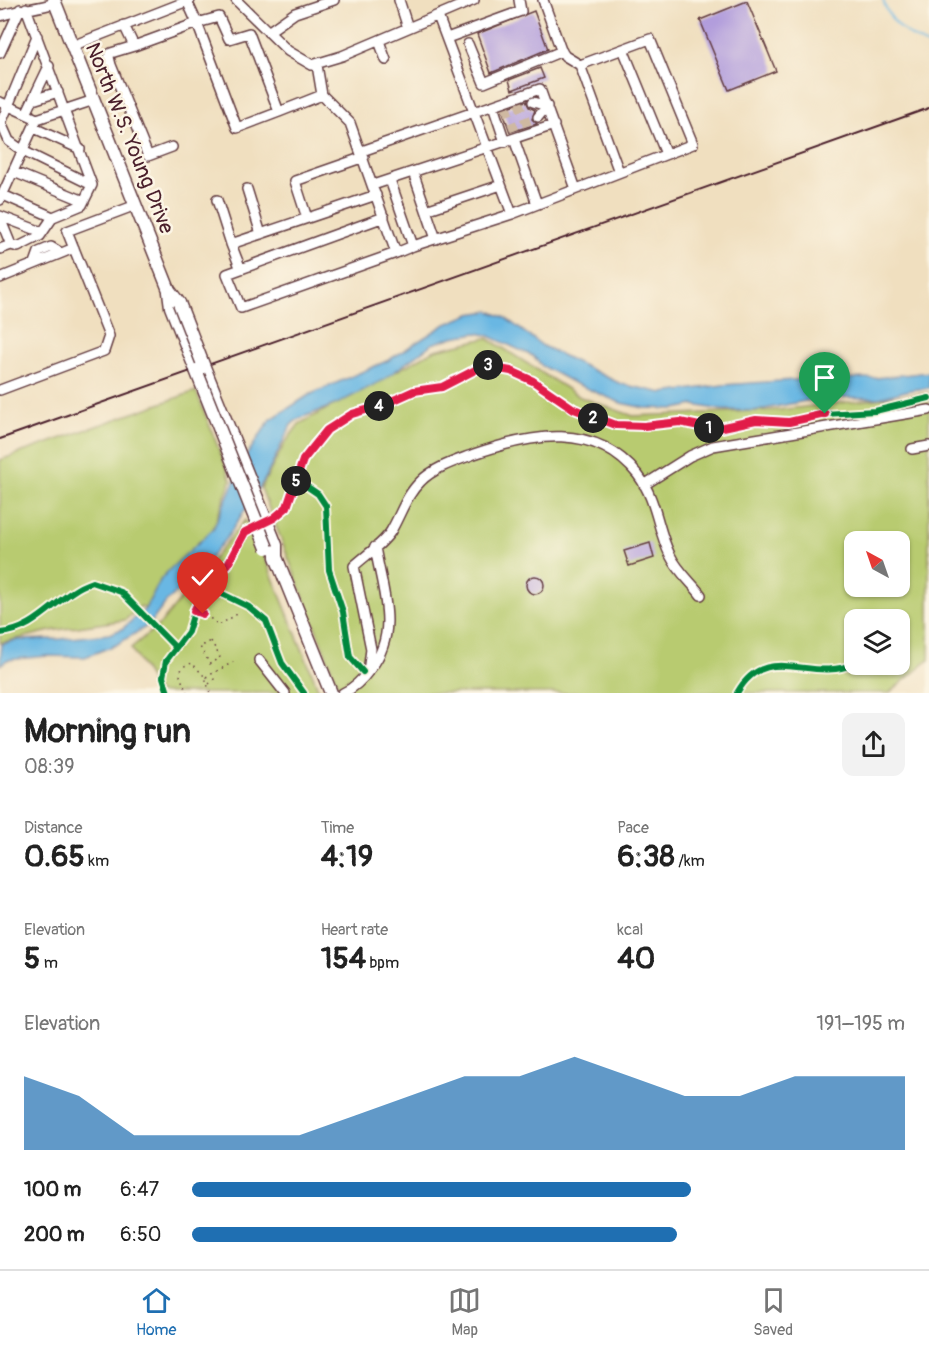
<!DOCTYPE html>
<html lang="en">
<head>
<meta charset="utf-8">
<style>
  body { margin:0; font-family:Pangolin,sans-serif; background:#f2f2f2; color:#222; height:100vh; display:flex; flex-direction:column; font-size:22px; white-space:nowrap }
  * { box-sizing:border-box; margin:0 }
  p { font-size:20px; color:#767676 }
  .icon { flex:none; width:33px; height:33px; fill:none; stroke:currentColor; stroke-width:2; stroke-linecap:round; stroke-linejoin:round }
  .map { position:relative; height:693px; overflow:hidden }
  .sheet { display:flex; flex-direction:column; background:#fff; flex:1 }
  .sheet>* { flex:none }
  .needle { width:39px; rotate:320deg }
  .tools { position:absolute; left:844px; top:531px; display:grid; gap:12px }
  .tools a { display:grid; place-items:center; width:66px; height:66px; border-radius:12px; background:#fff; box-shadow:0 2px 4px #0004; font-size:30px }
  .pin { position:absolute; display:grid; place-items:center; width:51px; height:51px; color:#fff; margin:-62px -26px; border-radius:50% 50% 50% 0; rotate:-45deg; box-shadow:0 0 6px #0007 }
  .pin .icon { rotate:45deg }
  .km { position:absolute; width:30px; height:30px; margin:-15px; border-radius:50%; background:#222; color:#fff; font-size:16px; line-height:30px; text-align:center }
  .round { display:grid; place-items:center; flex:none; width:63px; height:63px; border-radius:12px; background:#f2f2f2 }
  .overview { display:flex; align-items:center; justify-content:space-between; height:102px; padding:0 24px }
  h1 { font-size:33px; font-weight:700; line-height:45px }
  .figures { display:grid; grid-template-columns:repeat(3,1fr); gap:9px; height:102px; padding:6px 24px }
  .figures div { display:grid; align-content:center }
  .figures b { font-size:30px; font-weight:700 }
  .figures small { font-size:16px; font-weight:400 }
  .figures p { font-size:16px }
  .chart { height:168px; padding:12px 24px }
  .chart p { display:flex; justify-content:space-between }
  .chart svg { width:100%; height:108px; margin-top:6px; fill:#1f6fb2; opacity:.7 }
  ul { padding:0 24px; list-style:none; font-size:20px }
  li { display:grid; grid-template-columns:96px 72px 1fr; align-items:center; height:45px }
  li i { height:15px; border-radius:8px; background:#1f6fb2 }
  .dock { display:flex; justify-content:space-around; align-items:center; height:84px; border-top:2px solid #e0e0e0; background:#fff; font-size:16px; color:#767676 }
  .dock a { display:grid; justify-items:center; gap:3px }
  .dock .active { color:#1f6fb2 }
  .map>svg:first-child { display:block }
  .green { fill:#b8cb6f; stroke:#81754d; stroke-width:1.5; fill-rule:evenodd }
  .water { fill:#69b7e3; stroke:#5a6b87; stroke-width:1.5 }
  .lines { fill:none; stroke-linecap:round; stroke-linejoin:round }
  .stream { stroke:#69b7e3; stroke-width:2 }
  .building { fill:#ad98db }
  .minor-tunnel { stroke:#cfb9a1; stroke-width:9; stroke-dasharray:9 4.5; stroke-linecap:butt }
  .minor-casing { stroke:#633c41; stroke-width:12 }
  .major-casing { stroke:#633c41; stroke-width:15 }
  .path { stroke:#633c41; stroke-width:1.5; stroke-dasharray:1.5 4.5; stroke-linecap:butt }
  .minor { stroke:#fff; stroke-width:9 }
  .major { stroke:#fff; stroke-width:12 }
  .rail { stroke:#4a1f2b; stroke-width:2 }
  .major-bridge-casing { stroke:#633c41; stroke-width:15; stroke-linecap:butt }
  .major-bridge { stroke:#fff; stroke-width:12 }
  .cycleway-casing { stroke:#fcf5e5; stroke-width:10 }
  .cycleway { stroke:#00873e; stroke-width:6 }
  .route-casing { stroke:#fff; stroke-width:12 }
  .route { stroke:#e11d48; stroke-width:8 }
  .labels { text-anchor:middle; stroke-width:5; stroke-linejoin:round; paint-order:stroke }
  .street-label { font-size:21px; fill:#4a1f2b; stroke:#fcf5e5 }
</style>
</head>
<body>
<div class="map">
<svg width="929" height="693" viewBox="0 0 929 693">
  <rect width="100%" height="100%" fill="#fcf5e5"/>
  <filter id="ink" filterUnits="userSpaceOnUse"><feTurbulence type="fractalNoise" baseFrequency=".0167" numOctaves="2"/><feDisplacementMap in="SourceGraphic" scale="12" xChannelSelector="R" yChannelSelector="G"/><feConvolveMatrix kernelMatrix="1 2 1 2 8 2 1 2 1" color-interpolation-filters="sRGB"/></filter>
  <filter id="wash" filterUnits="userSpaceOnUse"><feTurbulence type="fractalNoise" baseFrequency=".008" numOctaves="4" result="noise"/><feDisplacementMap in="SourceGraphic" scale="24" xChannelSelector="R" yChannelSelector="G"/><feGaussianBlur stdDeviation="1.35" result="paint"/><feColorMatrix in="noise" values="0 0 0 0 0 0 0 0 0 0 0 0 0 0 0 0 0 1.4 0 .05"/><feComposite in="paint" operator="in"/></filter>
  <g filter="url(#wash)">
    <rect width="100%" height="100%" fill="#f0dfbf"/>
    <!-- green -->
    <path class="green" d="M487,338l93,59 53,19 146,-6 150,-17v267l-40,33h-548l-80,-205 24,-45 14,-19 136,-74zM855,542h45v44h-45zM855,620h45v44h-45z
      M196,391l35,89 -18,49 -52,50 -16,30 -4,-3 -16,14 -75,11 -50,12v-183z
      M245,520l17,31 58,142h-162l-27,-45 31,-26z"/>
    <!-- water -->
    <path class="water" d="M489,311l15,6 39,29 78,38 42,9 60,-8 85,-6 68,-1 53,-6v16l-19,2 -31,8 -53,-1 -72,14 -33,-1 -27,-5 -19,4 -30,-1 -24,-5 -47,-20 -32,-17 -9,-10 -46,-21 -10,-2 -24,4 -21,7 -49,36 -46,24 -39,15 -7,6 -26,54 -37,57 -29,35 -32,30 -18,24 -33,20 -31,12 -38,-1 -40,4 -7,5 2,-21 14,-4 45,-1 48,-5 13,-5 23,-20 16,-30 9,-10 43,-40 31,-70 26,-39 39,-25 80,-35 55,-35 26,-11z"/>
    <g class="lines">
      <!-- stream -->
      <path class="stream" d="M883,0c7,24 24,35 46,46"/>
    </g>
    <g id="blocks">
      <!-- building -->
      <path class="building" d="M747,1l29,70 -47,19 -29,-70z
        M534,11l14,38 -57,24 -14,-39z
        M540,68l4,10 -32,12 -3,-10z
        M526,101l3,6 6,3 -3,9 5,5 -27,8 -8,-23z
        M650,543l4,15 -25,8 -5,-15z
        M526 585a9 9 0 1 1 18 0a9 9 0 1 1-18 0Z"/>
    </g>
  </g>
  <g filter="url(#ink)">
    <use href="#blocks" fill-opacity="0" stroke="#633c41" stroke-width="1.5"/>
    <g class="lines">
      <!-- minor-tunnel -->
      <path class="minor-tunnel" d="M503,112l30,-10
        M509,128l29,-11"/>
      <defs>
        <path id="minor" d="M236,0l52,51 24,14 30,-9 132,-56
          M399,0l9,28
          M543,0l18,50 4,6 15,9 39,107
          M0,16c19,-7 36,-7 55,-13
          M124,25l10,21 63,-23 -10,-22
          M268,32l27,-19 39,-13
          M37,36l-36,87 8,18 14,10 69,34
          M447,38l74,-27 -2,-11
          M379,41l7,19
          M468,44l16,39 78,-32
          M72,46l118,-46
          M134,46l-23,7 -2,4 2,8 37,91 24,-9
          M623,49l43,105
          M0,53l20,-44
          M322,95l28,28 46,130 17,-7
          M33,100l25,-8
          M0,102l37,17 57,-19
          M533,102l14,4 -9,11
          M493,106l12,36
          M279,112l-42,16 -40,-105 22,-6 10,22 20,-6 30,79 43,-17 -5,-30
          M26,114l23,-48
          M34,128l46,21
          M514,139l23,65
          M362,151l178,-62 36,100
          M14,172l70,29
          M413,172l23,67
          M390,180l23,66 99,-32 -74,-198
          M373,185l181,-60
          M247,189l14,45
          M3,195l50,22
          M0,200l37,-81
          M217,200l14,44 145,-49
          M426,210l75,-25
          M512,214l181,-70 -43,-105 -70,26
          M0,216l42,16
          M384,217l-157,57 14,34 155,-55
          M0,218l11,27
          M307,218l-12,-37 69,-24
          M231,244l9,23
          M0,249l11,-4 7,2 22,-11 13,-19 29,-12 10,-20 -66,-177
          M35,263l4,-11 12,-5 10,6
          M0,278l74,-30
          M0,390l104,-39 5,-15 -42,-105 69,-26
          M912,449l17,-3
          M644,485l46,-29 23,-10 216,-36
          M259,660l26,33
          M368,672l3,-23 -17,-83c12,-11 29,-22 37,-35 10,-17 15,-36 30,-50 14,-14 35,-20 53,-27 57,-20 121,-33 164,21 19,25 19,54 32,80 7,15 21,27 31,40
          M343,693c12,-5 20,-14 28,-25 29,-37 11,-78 4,-121"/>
        <path id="major" d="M54,0l115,290 10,13
          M169,292l2,15 25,63
          M204,367l72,178v12l55,136"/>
      </defs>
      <!-- minor casing -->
      <use href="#minor" class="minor-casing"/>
      <!-- major casing -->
      <use href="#major" class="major-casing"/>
      <!-- path -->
      <path class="path" d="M194,611l13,5 12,9 20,-12
        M211,641l9,16 -10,7 -10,-17z
        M206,677l31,-17
        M209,684l5,-5 -2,-5
        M187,693l-7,-17 2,-9 10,-4 13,14 5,16"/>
      <!-- minor -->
      <use href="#minor" class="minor"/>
      <!-- major -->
      <use href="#major" class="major"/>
      <!-- rail -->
      <path class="rail" d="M0,439l929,-331"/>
      <defs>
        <path id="major-bridge" d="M179,303l25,64
          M196,370l71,178"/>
      </defs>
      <!-- major-bridge casing -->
      <use href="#major-bridge" class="major-bridge-casing"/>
      <!-- major-bridge -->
      <use href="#major-bridge" class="major-bridge"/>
      <defs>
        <path id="cycleway" d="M296,479l22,15 8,12 3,64 14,42 7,45 13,15
          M208,587l41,20 17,14 16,42 22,30
          M0,633c39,-3 58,-40 92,-51l29,10 54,55
          M168,693l-5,-16 3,-16 22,-29 8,-27 8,-13 24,-28 17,-32 29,-14 13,-11 13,-40 13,-22 14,-15 25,-16 31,-9 31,-14 28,-4 35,-19 12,-3 22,6 22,10 41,28 42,16 28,1 36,-4 43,7 33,-9 33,2 36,-8 50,-3 54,-13
          M737,693c30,-53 75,-8 118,-30"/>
      </defs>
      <!-- cycleway casing -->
      <use href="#cycleway" class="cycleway-casing"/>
      <!-- cycleway -->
      <use href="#cycleway" class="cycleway"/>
    </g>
  </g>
  <g class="lines" filter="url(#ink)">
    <defs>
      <path id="route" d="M203,614l-9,-3 10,-19 24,-28 17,-32 29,-14 13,-11 16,-47 24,-30 25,-16 31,-9 31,-14 28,-4 41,-21 28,5 22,10 41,28 42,16 28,1 36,-4 34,7 42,-9 33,2 36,-8"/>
    </defs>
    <!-- route casing -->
    <use href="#route" class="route-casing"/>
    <!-- route -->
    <use href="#route" class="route"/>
  </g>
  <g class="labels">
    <!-- street labels -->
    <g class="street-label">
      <text transform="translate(130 138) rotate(68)" y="7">North W.S. Young Drive</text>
    </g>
  </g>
</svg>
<div class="tools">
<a><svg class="needle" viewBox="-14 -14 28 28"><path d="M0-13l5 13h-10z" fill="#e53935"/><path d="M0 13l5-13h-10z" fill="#767676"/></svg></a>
<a><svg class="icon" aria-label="layers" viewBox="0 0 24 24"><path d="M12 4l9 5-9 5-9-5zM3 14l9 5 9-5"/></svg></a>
</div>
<div class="pin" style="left:825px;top:414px;background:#1e9e55"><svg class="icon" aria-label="arrive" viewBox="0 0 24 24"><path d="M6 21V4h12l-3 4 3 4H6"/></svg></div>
<div class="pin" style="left:203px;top:614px;background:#d93025"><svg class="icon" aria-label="check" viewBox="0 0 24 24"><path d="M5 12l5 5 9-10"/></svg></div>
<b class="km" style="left:709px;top:428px">1</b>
<b class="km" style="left:593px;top:418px">2</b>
<b class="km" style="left:488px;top:365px">3</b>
<b class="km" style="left:379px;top:406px">4</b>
<b class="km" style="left:296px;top:481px">5</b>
</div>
<section class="sheet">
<div class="overview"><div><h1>Morning run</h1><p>08:39</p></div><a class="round"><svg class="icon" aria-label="share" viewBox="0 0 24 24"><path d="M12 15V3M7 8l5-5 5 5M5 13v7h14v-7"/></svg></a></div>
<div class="figures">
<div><p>Distance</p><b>0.65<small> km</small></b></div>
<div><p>Time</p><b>4:19</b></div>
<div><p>Pace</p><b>6:38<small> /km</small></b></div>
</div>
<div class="figures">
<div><p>Elevation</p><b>5<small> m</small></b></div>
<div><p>Heart rate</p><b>154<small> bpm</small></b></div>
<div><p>kcal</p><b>40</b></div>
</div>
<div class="chart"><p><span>Elevation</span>191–195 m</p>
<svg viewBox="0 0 160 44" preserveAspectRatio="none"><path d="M0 44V14L10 22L20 38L30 38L40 38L50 38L60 30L70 22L80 14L90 14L100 6L110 14L120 22L130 22L140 14L150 14L160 14V44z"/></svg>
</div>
<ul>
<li><b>100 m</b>6:47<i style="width:70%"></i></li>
<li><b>200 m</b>6:50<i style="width:68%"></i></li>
</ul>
</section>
<nav class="dock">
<a class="active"><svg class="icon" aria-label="home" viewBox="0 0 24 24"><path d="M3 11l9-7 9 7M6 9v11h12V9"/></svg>Home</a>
<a><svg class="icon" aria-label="map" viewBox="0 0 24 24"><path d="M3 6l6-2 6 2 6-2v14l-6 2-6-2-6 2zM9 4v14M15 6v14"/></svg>Map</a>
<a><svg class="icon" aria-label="saved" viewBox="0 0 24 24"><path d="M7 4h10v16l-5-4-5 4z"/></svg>Saved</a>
</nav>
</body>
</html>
